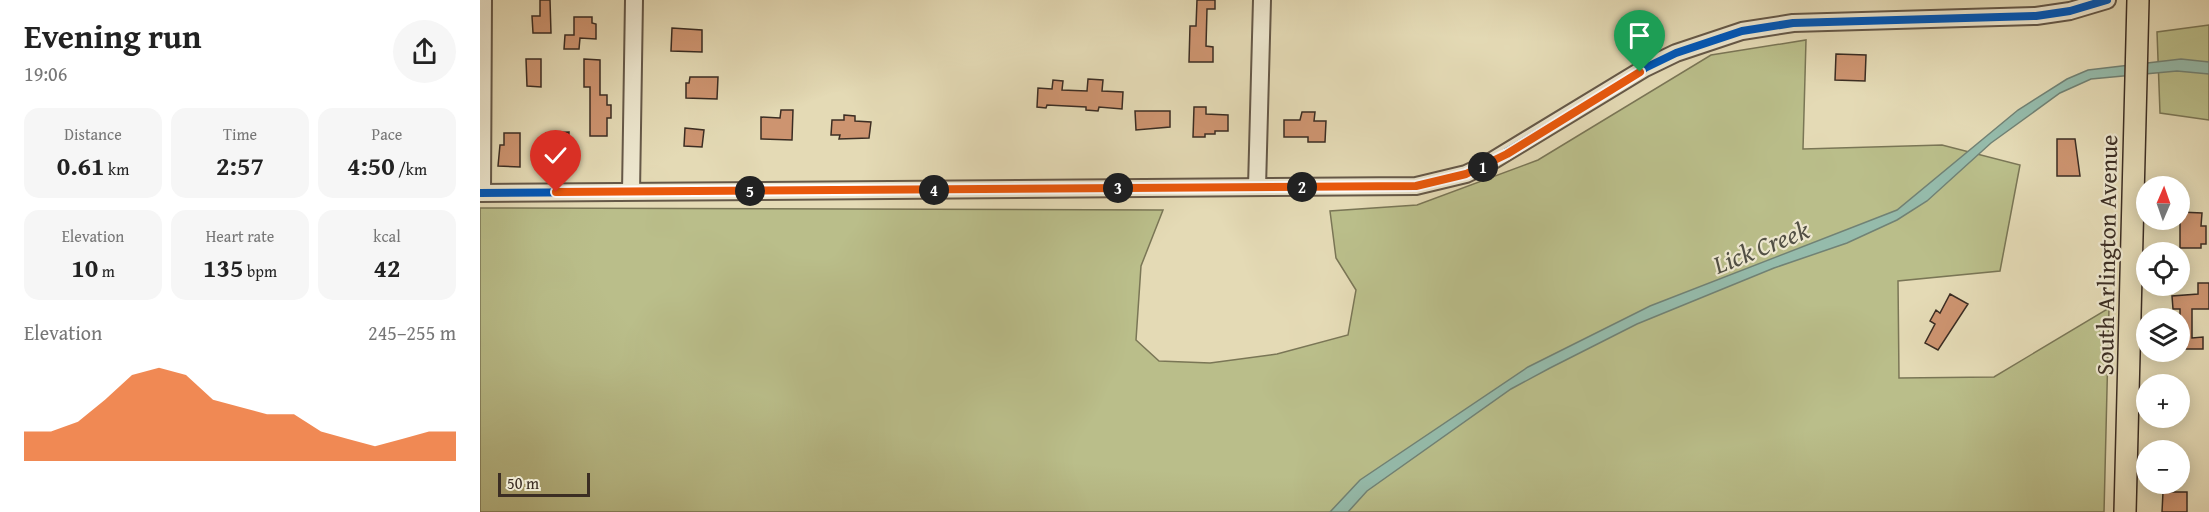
<!DOCTYPE html>
<html lang="en">
<head>
<meta charset="utf-8">
<style>
  body { margin:0; font-family:"Gentium Book Plus",serif; background:#f6f6f6; color:#222; height:100vh; display:flex; flex-direction:column; font-size:22px; white-space:nowrap }
  * { box-sizing:border-box; margin:0 }
  p { font-size:20px; color:#767676 }
  .icon { flex:none; width:33px; height:33px; fill:none; stroke:currentColor; stroke-width:2; stroke-linecap:round; stroke-linejoin:round }
  .map { position:relative; flex:1; overflow:hidden }
  .side { display:flex; flex-direction:column; background:#fff; width:480px }
  .side>* { flex:none }
  .needle { width:39px; rotate:2deg }
  .buttons { position:absolute; left:1656px; top:176px; display:grid; gap:12px }
  .buttons a { display:grid; place-items:center; width:54px; height:54px; border-radius:50%; background:#fff; box-shadow:0 3px 15px #0003; font-size:30px }
  .scale { position:absolute; left:18px; bottom:15px; width:92px; box-sizing:border-box; padding-left:6px; border:3px solid #3b2d23; border-top:0; font-size:16px; line-height:21px; white-space:nowrap; color:#3b2d23; -webkit-text-stroke:4px #ede7cf; paint-order:stroke }
  .pin { position:absolute; display:grid; place-items:center; width:51px; height:51px; color:#fff; margin:-62px -26px; border-radius:50% 50% 50% 0; rotate:-45deg; box-shadow:0 0 6px #0007 }
  .pin .icon { rotate:45deg }
  .km { position:absolute; width:30px; height:30px; margin:-15px; border-radius:50%; background:#222; color:#fff; font-size:16px; line-height:30px; text-align:center }
  .round { display:grid; place-items:center; flex:none; width:63px; height:63px; border-radius:32px; background:#f6f6f6 }
  .overview { display:flex; align-items:center; justify-content:space-between; height:102px; padding:0 24px }
  h1 { font-size:33px; font-weight:700; line-height:45px }
  .metrics { display:grid; grid-template-columns:repeat(3,1fr); gap:9px; height:102px; padding:6px 24px }
  .metrics div { display:grid; align-content:center; border-radius:15px; background:#f6f6f6; text-align:center }
  .metrics b { font-size:26px; font-weight:700 }
  .metrics small { font-size:16px; font-weight:400 }
  .metrics p { font-size:16px }
  .chart { height:168px; padding:12px 24px }
  .chart p { display:flex; justify-content:space-between }
  .chart svg { width:100%; height:108px; margin-top:6px; fill:#ea580c; opacity:.7 }
  main { display:flex; flex:1; min-height:0 }
  .map>svg:first-child { display:block }
  .green { fill:#babe8a; stroke:#7a7656; stroke-width:1.5 }
  .water { fill:#95bbab; stroke:#718275; stroke-width:1.5 }
  .building { fill:#cd9470; stroke:#3b2d23; stroke-width:1.5 }
  .lines { fill:none; stroke-linecap:round; stroke-linejoin:round }
  .minor-casing { stroke:#655848; stroke-width:20 }
  .major-casing { stroke:#3b2d23; stroke-width:24 }
  .minor { stroke:#ede7cf; stroke-width:16 }
  .major { stroke:#e4dab5; stroke-width:21 }
  .cycleway-casing { stroke:#ede7cf; stroke-width:11 }
  .cycleway { stroke:#0057b8; stroke-width:8 }
  .route-casing { stroke:#fff; stroke-width:12 }
  .route { stroke:#ea580c; stroke-width:8 }
  .labels { text-anchor:middle; stroke-width:4.5; stroke-linejoin:round; paint-order:stroke }
  .street-label { font-size:24px; fill:#3b2d23; stroke:#ede7cf }
  .water-label { font-size:26px; font-style:italic; fill:#525045; stroke:#ede7cf }
</style>
</head>
<body>
<main>
<section class="side">
<div class="overview"><div><h1>Evening run</h1><p>19:06</p></div><a class="round"><svg class="icon" aria-label="share" viewBox="0 0 24 24"><path d="M12 15V3M7 8l5-5 5 5M5 13v7h14v-7"/></svg></a></div>
<div class="metrics">
<div><p>Distance</p><b>0.61<small> km</small></b></div>
<div><p>Time</p><b>2:57</b></div>
<div><p>Pace</p><b>4:50<small> /km</small></b></div>
</div>
<div class="metrics">
<div><p>Elevation</p><b>10<small> m</small></b></div>
<div><p>Heart rate</p><b>135<small> bpm</small></b></div>
<div><p>kcal</p><b>42</b></div>
</div>
<div class="chart"><p><span>Elevation</span>245–255 m</p>
<svg viewBox="0 0 160 44" preserveAspectRatio="none"><path d="M0 44V32L10 32L20 28L30 19L40 9L50 6L60 9L70 19L80 22L90 25L100 25L110 32L120 35L130 38L140 35L150 32L160 32V44z"/></svg>
</div>
</section>
<div class="map">
<svg width="1729" height="512" viewBox="0 0 1729 512">
  <rect width="100%" height="100%" fill="#e4dab5"/>
  <filter id="stains"><feTurbulence type="fractalNoise" baseFrequency=".00333" numOctaves="4"/><feColorMatrix values="0 0 0 0 .2 0 0 0 0 .09 0 0 0 0 .02 0 0 0 .5 -.17"/></filter>
  <radialGradient id="worn" r=".72"><stop offset=".6" stop-color="#630" stop-opacity="0"/><stop offset="1" stop-color="#630" stop-opacity=".3"/></radialGradient>
  <!-- green -->
  <path class="green" d="M1729,25v95l-49,-7 -3,-81z
    M1326,40l-3,109 139,-4 78,20 -20,106 -102,10 1,97 95,-1 115,-69 -5,204h-1624v-304l683,2 -22,56 -5,74 23,21 51,2 67,-9 71,-19 8,-45 -20,-32 -6,-47 87,-6 121,-45 173,-105z"/>
  <!-- water -->
  <path class="water" d="M1701,59l28,3v12l-32,-3 -86,8 -31,14 -69,50 -64,58 -30,19 -50,23 -73,25 -137,56 -87,44 -39,21 -144,102 -19,21h-18l30,-32 168,-113 122,-61 247,-96 121,-100 49,-31 21,-9z"/>
  <!-- building -->
  <path class="building" d="M60,0h10l1,33h-18l-1,-17h8z
    M717,0h18v9h-8l-1,37 7,1v15h-24l1,-36h6z
    M94,17h18v6l4,1v15l-16,-1 -1,11h-15l1,-14h9z
    M192,28l30,2v22l-31,-1z
    M1356,54l30,1 -1,26 -30,-1z
    M46,59h15v28l-14,-1z
    M104,59l16,1v35h7v10h4v13h-4v18h-17v-49h-6z
    M210,77h28l-1,22 -31,-1v-15h3z
    M608,79l15,1 -1,11 21,1 -1,17 -23,-2 -1,4 -12,-1v-3l-39,-2 -1,3 -9,-1 1,-19 14,1 1,-9 10,1 -1,9 25,1z
    M714,107h12v7l22,1v16h-13v3h-10v3h-12z
    M301,110h12l-1,30 -31,-1v-22l19,1z
    M655,111h35v16l-34,3z
    M822,112h13l-1,9h12l-1,21h-17v-5h-24v-17h16z
    M364,115l11,1v5l16,1 -2,16 -30,1 1,-4h-9l1,-15h12z
    M205,128l19,2 -2,17 -18,-1z
    M89,132l-1,17 -19,1 -3,-17z
    M24,133h16v34l-22,-1 2,-21h4z
    M1577,139h18l5,37h-23z
    M1700,212l22,1 -1,13h5v18h-5v4h-21z
    M1718,283h11v26h-17v29l11,-1v12h-23v-40h-7l-1,-13 26,-2z
    M1470,294l18,10 -30,46 -13,-7 10,-19 -5,-3 6,-11 4,3z
    M1683,492h24v20h-25z"/>
  <g class="lines">
    <defs>
      <path id="minor" d="M777,187l5,-187
        M151,192l3,-192
        M0,193l936,-7 50,-12 21,-10 158,-96 31,-15 66,-22 51,-8 243,-7 34,-5 37,-11
        M2,193l1,-193"/>
      <path id="major" d="M1645,512l13,-512"/>
    </defs>
    <!-- minor casing -->
    <use href="#minor" class="minor-casing"/>
    <!-- major casing -->
    <use href="#major" class="major-casing"/>
    <!-- minor -->
    <use href="#minor" class="minor"/>
    <!-- major -->
    <use href="#major" class="major"/>
    <defs>
      <path id="cycleway" d="M0,193l936,-7 50,-12 21,-10 158,-96 31,-15 66,-22 51,-8 243,-7 34,-5 37,-11"/>
    </defs>
    <!-- cycleway casing -->
    <use href="#cycleway" class="cycleway-casing"/>
    <!-- cycleway -->
    <use href="#cycleway" class="cycleway"/>
  </g>
  <g class="lines">
    <defs>
      <path id="route" d="M76,192l860,-6 50,-12 41,-20 133,-82"/>
    </defs>
    <!-- route casing -->
    <use href="#route" class="route-casing"/>
    <!-- route -->
    <use href="#route" class="route"/>
  </g>
  <g class="labels">
    <!-- street labels -->
    <g class="street-label">
      <text transform="translate(1627 255) rotate(-89)" y="8">South Arlington Avenue</text>
    </g>
    <!-- water labels -->
    <g class="water-label">
      <text transform="translate(1281 247) rotate(-22)" y="9">Lick Creek</text>
    </g>
  </g>
  <rect width="100%" height="100%" filter="url(#stains)"/>
  <rect width="100%" height="100%" fill="url(#worn)"/>
</svg>
<div class="buttons">
<a><svg class="needle" viewBox="-14 -14 28 28"><path d="M0-13l5 13h-10z" fill="#e53935"/><path d="M0 13l5-13h-10z" fill="#767676"/></svg></a>
<a><svg class="icon" aria-label="locate" viewBox="0 0 24 24"><circle cx="12" cy="12" r="6"/><path d="M12 2v4M12 18v4M2 12h4M18 12h4"/></svg></a>
<a><svg class="icon" aria-label="layers" viewBox="0 0 24 24"><path d="M12 4l9 5-9 5-9-5zM3 14l9 5 9-5"/></svg></a>
<a>+</a>
<a>−</a>
</div>
<div class="scale">50 m</div>
<div class="pin" style="left:1160px;top:72px;background:#1e9e55"><svg class="icon" aria-label="arrive" viewBox="0 0 24 24"><path d="M6 21V4h12l-3 4 3 4H6"/></svg></div>
<div class="pin" style="left:76px;top:192px;background:#d93025"><svg class="icon" aria-label="check" viewBox="0 0 24 24"><path d="M5 12l5 5 9-10"/></svg></div>
<b class="km" style="left:1003px;top:167px">1</b>
<b class="km" style="left:822px;top:187px">2</b>
<b class="km" style="left:638px;top:188px">3</b>
<b class="km" style="left:454px;top:190px">4</b>
<b class="km" style="left:270px;top:191px">5</b>
</div>
</main>
</body>
</html>
